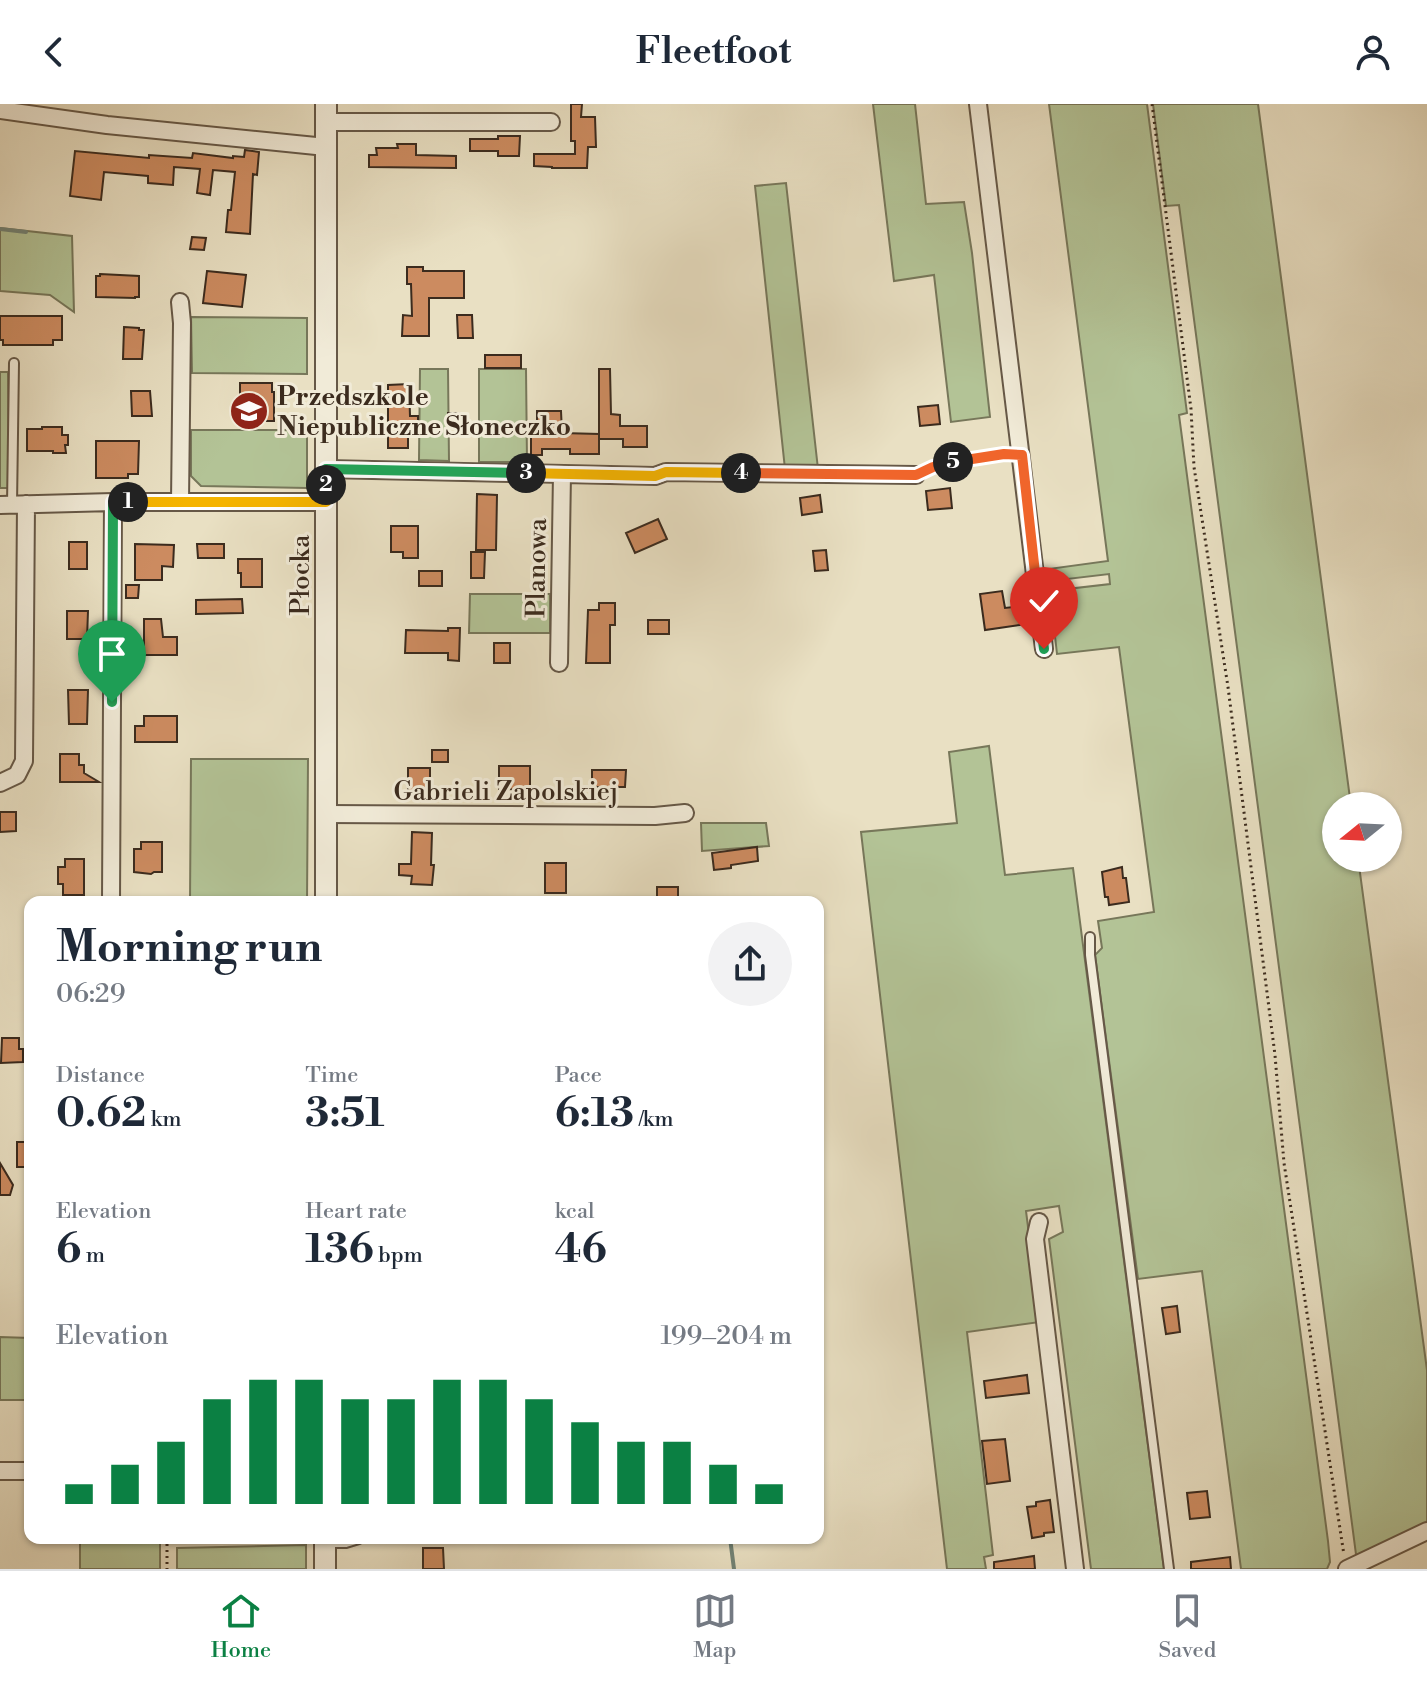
<!DOCTYPE html>
<html lang="en">
<head>
<meta charset="utf-8">
<style>
  body { margin:0; font-family:"Libre Bodoni",serif; background:#f2f2f3; color:#1f2937; height:100vh; display:flex; flex-direction:column; font-size:30px; white-space:nowrap }
  * { box-sizing:border-box; margin:0 }
  p { font-size:26px; color:#747a83 }
  .icon { flex:none; width:44px; height:44px; fill:none; stroke:currentColor; stroke-width:2; stroke-linecap:round; stroke-linejoin:round }
  .map { position:relative; flex:1; overflow:hidden }
  .sheet { position:absolute; left:24px; top:792px; width:800px; height:648px; display:flex; flex-direction:column; background:#fff; border-radius:16px; box-shadow:0 2px 6px #0004 }
  .sheet>* { flex:none }
  .needle { width:52px; rotate:252deg }
  .fabs { position:absolute; left:1322px; top:688px; display:grid; gap:16px }
  .fabs a { display:grid; place-items:center; width:80px; height:80px; border-radius:50%; background:#fff; box-shadow:0 2px 6px #0004; font-size:40px }
  .pin { position:absolute; display:grid; place-items:center; width:68px; height:68px; color:#fff; margin:-82px -34px; border-radius:50% 50% 50% 0; rotate:-45deg; box-shadow:0 0 8px #0007 }
  .pin .icon { rotate:45deg }
  .km { position:absolute; width:40px; height:40px; margin:-20px; border-radius:50%; background:#222; color:#fff; font-size:22px; line-height:40px; text-align:center }
  .round { display:grid; place-items:center; flex:none; width:84px; height:84px; border-radius:42px; background:#f2f2f3 }
  .summary { display:flex; align-items:center; justify-content:space-between; height:136px; padding:0 32px }
  h1 { font-size:44px; font-weight:700; line-height:60px }
  .stats { display:grid; grid-template-columns:repeat(3,1fr); gap:12px; height:136px; padding:8px 32px }
  .stats div { display:grid; align-content:center }
  .stats b { font-size:40px; font-weight:700 }
  .stats small { font-size:22px; font-weight:400 }
  .stats p { font-size:22px }
  .chart { height:224px; padding:16px 32px }
  .chart p { display:flex; justify-content:space-between }
  .chart svg { width:100%; height:144px; margin-top:8px; stroke:#0b8043; stroke-width:6 }
  header { display:flex; justify-content:space-between; align-items:center; height:104px; padding:0 32px; background:#fff; font-size:36px; font-weight:700 }
  .dock { display:flex; justify-content:space-around; align-items:center; height:112px; border-top:2px solid #e0e1e3; background:#fff; font-size:22px; color:#747a83 }
  .dock a { display:grid; justify-items:center; gap:4px }
  .dock .active { color:#0b8043 }
  .map>svg:first-child { display:block }
  .green { fill:#b3c396; stroke:#77775a; stroke-width:2 }
  .lines { fill:none; stroke-linecap:round; stroke-linejoin:round }
  .stream { stroke:#728376; stroke-width:4 }
  .building { fill:#cc8b60; stroke:#3b2b1e; stroke-width:2 }
  .service-casing { stroke:#665847; stroke-width:12 }
  .minor-casing { stroke:#665847; stroke-width:20 }
  .tertiary-casing { stroke:#665847; stroke-width:24 }
  .path { stroke:#3b2b1e; stroke-width:3; stroke-dasharray:2 4; stroke-linecap:butt }
  .service { stroke:#f1ebd8; stroke-width:8 }
  .minor { stroke:#f1ebd8; stroke-width:16 }
  .tertiary { stroke:#f1ebd8; stroke-width:20 }
  .split-1-casing { stroke:#fff; stroke-width:16 }
  .split-2-casing { stroke:#fff; stroke-width:16 }
  .split-3-casing { stroke:#fff; stroke-width:16 }
  .split-4-casing { stroke:#fff; stroke-width:16 }
  .split-5-casing { stroke:#fff; stroke-width:16 }
  .split-6-casing { stroke:#fff; stroke-width:16 }
  .split-7-casing { stroke:#fff; stroke-width:16 }
  .split-1 { stroke:#22a559; stroke-width:10 }
  .split-2 { stroke:#f5b400; stroke-width:10 }
  .split-3 { stroke:#22a559; stroke-width:10 }
  .split-4 { stroke:#f5b400; stroke-width:10 }
  .split-5 { stroke:#f0652b; stroke-width:10 }
  .split-6 { stroke:#f0652b; stroke-width:10 }
  .split-7 { stroke:#22a559; stroke-width:10 }
  .labels { text-anchor:middle; stroke-width:6; stroke-linejoin:round; paint-order:stroke }
  .poi-label { font-size:26px; font-weight:bold; fill:#3b2b1e; stroke:#f1ebd8; text-anchor:start }
  .street-label { font-size:26px; fill:#3b2b1e; stroke:#f1ebd8 }
</style>
</head>
<body>
<header><svg class="icon" aria-label="back" viewBox="0 0 24 24"><path d="M15 5l-7 7 7 7"/></svg>Fleetfoot<svg class="icon" aria-label="person" viewBox="0 0 24 24"><circle cx="12" cy="8" r="4"/><path d="M4 21q1-7 8-7t8 7"/></svg></header>
<div class="map">
<svg width="1427" height="1465" viewBox="0 0 1427 1465">
  <rect width="100%" height="100%" fill="#e9e0c3"/>
  <filter id="stains"><feTurbulence type="fractalNoise" baseFrequency=".0025" numOctaves="4"/><feColorMatrix values="0 0 0 0 .2 0 0 0 0 .09 0 0 0 0 .02 0 0 0 .5 -.17"/></filter>
  <radialGradient id="worn" r=".72"><stop offset=".6" stop-color="#630" stop-opacity="0"/><stop offset="1" stop-color="#630" stop-opacity=".3"/></radialGradient>
  <!-- green -->
  <path class="green" d="M873,0h42l11,100 38,-2 8,51 18,164 -39,5 -17,-147 -40,6z
    M1049,0h98l40,309 -8,2 149,1126 2,21 -3,7h-86l-39,-298 -64,8 -43,-324 7,-7 -4,-27 56,-9 -35,-265 -62,7 -7,-63 60,-7 -1,-10 -67,8 -1,-12 67,-9z
    M1153,0h105l93,702h-15v52h22l69,512v157l-70,35 -178,-1357 -13,1z
    M786,79l32,286h-33l-30,-283z
    M0,124l72,8 2,76 -24,-17 -50,-4z
    M191,213l116,1v56l-115,-1z
    M420,265h28l1,92 -30,-1z
    M479,265h47l1,93h-48z
    M0,268h8l1,116h-9z
    M191,326h116v58l-106,-2 -10,-10z
    M470,490h80v39h-81z
    M989,642l16,129 68,-7 91,701h-73l-42,-330 14,-7 -4,-26 -33,5 14,111 -73,10 26,223 -9,2 2,12h-39l-86,-737 96,-9 -8,-71z
    M191,655h117l-1,143h-117z
    M701,719h65l3,23 -67,5z
    M0,1233l30,1v62h-30z
    M80,1434h80v31h-80z
    M306,1441v24h-129v-21z"/>
  <g class="lines">
    <!-- stream -->
    <path class="stream" d="M0,125l26,3
      M730,1434l4,31"/>
  </g>
  <!-- building -->
  <path class="building" d="M571,0h11l-1,13h14l1,30h-8l-1,21h-35v-1l-18,-1v-12h41v-13h-4z
    M498,32h22l-1,20h-21v-5h-28v-12h28z
    M397,40h19v11l40,1v12l-87,-1v-12h8l-1,-7h22z
    M245,46l14,2 -2,23 -4,-1 -3,60 -24,-2 2,-22h3l4,-38 -22,-2 -3,25 -13,-2 3,-24 -26,-2 -1,18 -25,-2v-7l-44,-4 -3,28 -31,-4 5,-45 74,7v-3l43,3 1,-5 40,5v-2l11,1z
    M192,133l14,1 -2,12 -14,-1z
    M407,163h16v4h41v27h-35v38h-27l1,-21 9,1 -1,-32h-4z
    M207,167l39,4 -4,32 -39,-4z
    M100,170l39,2v21h-4v1l-39,-1v-21h4z
    M457,211h15l1,23h-15z
    M0,212h62v24h-9v5h-50v-5h-3z
    M124,223l15,1v2h5l-2,29h-19z
    M485,251h36v13h-36z
    M599,265h11l1,45 9,1v11h27v21h-24v-8h-24z
    M240,279h32v9h2v29h-34z
    M409,280l1,32h8v15h-10v17h-20v-63z
    M131,287h19l2,25h-20z
    M938,301l2,19 -20,2 -2,-19z
    M537,307h24l1,22 37,1v20h-29v-5h-28v6h-11v-18h6z
    M448,309h12v12h-12z
    M42,323h20v8h6v10h-3l1,8h-13v-2h-26v-22h15z
    M96,337h43l-1,33h-10v4h-32z
    M950,384l2,20 -24,2 -2,-19z
    M477,390l20,1 -1,55h-20z
    M820,391l2,17 -20,3 -2,-17z
    M658,415l9,20 -32,14 -9,-20z
    M391,422h27v32h-15v-6h-12z
    M69,438h18v27h-18z
    M135,440l39,1 -1,22 -11,-1v14h-27z
    M197,440h27v14h-26z
    M826,446l2,20 -13,1 -2,-20z
    M471,448h14l-1,26h-13z
    M238,455h24v28h-21v-14h-3z
    M419,467h23v15h-23z
    M126,481h13l-1,13h-12z
    M1002,487l3,17 8,-1 1,6 5,-1 1,13 -35,5 -5,-36z
    M242,495l1,14 -47,1v-14z
    M599,499h16v22h-5v38h-24l2,-53h11z
    M67,507h21l-1,28h-20z
    M144,515h17l2,18h14v18h-33z
    M648,516h21v14h-21z
    M448,524h12l-1,33 -11,-1v-7h-43l1,-23 42,1z
    M494,539h16v20h-16z
    M68,586h20l-1,34h-18z
    M144,612h33v26h-42v-16h9z
    M432,646h16v12h-16z
    M60,650h19v11h5v8l15,9h-39z
    M499,662h31v24l-31,-1z
    M408,664h22v25h-22z
    M592,666h34l-1,17h-33z
    M0,708h16v19l-16,1z
    M412,728l20,1 -1,32h3l-2,20 -21,-1 1,-8 -13,-1v-11h12z
    M141,738h21v30h-8l-3,2 -17,-2v-23h7z
    M757,743l1,14 -27,4v3l-17,2 -2,-17z
    M65,755h19v36h-21v-11h-5v-17h7z
    M545,759h21v30h-21z
    M1122,763l1,11h3l3,24 -20,3 -1,-8h-3l-3,-25z
    M657,783h21v15h-21z
    M2,934h17v11h4v13l-22,1z
    M17,1038h13v25h-13z
    M0,1059l13,22 -3,10h-10z
    M1177,1202l3,26 -14,2 -4,-26z
    M1027,1271l2,18 -43,5 -2,-17z
    M1005,1335l5,42 -23,3 -5,-43z
    M1207,1387l3,26 -20,2 -3,-26z
    M1050,1396l4,32 -10,1v3l-12,2 -5,-31 9,-1v-4z
    M423,1444h20l1,21h-21z
    M1034,1452l1,13h-41v-7z
    M1230,1453l1,12h-40v-7z"/>
  <g class="lines">
    <defs>
      <path id="service" d="M917,371c22,-11 79,-25 103,-20
        M12,401l2,-142
        M1090,833v18l79,614
        M325,1439h21l13,-4"/>
      <path id="minor" d="M978,0l66,545
        M0,6l107,15 219,22
        M326,18h225
        M180,198l2,21 -2,179
        M326,365l329,7 11,-4 250,3
        M0,401l113,-3h213
        M559,559l3,-189
        M0,679l17,-8 7,-14 2,-257
        M326,710l329,2 30,-3
        M111,798l2,-400
        M1039,1118l-4,17 40,330
        M0,1367h30
        M1347,1465l80,-38"/>
      <path id="tertiary" d="M326,0v798
        M325,1465v-31"/>
    </defs>
    <!-- service casing -->
    <use href="#service" class="service-casing"/>
    <!-- minor casing -->
    <use href="#minor" class="minor-casing"/>
    <!-- tertiary casing -->
    <use href="#tertiary" class="tertiary-casing"/>
    <!-- path -->
    <path class="path" d="M1152,0l39,305 3,58 34,220 47,368 9,108 60,392
      M167,1434v31"/>
    <!-- service -->
    <use href="#service" class="service"/>
    <!-- minor -->
    <use href="#minor" class="minor"/>
    <!-- tertiary -->
    <use href="#tertiary" class="tertiary"/>
  </g>
  <g class="lines">
    <defs>
      <path id="split-1" d="M112,598l1,-200h15"/>
      <path id="split-2" d="M128,398h198v-17"/>
      <path id="split-3" d="M326,381v-16l200,4"/>
      <path id="split-4" d="M526,369l129,3 11,-4 75,1"/>
      <path id="split-5" d="M741,369l175,2 17,-8 20,-5"/>
      <path id="split-6" d="M953,358l51,-8 18,1 16,145"/>
      <path id="split-7" d="M1038,496l6,49"/>
    </defs>
    <!-- split-1 casing -->
    <use href="#split-1" class="split-1-casing"/>
    <!-- split-2 casing -->
    <use href="#split-2" class="split-2-casing"/>
    <!-- split-3 casing -->
    <use href="#split-3" class="split-3-casing"/>
    <!-- split-4 casing -->
    <use href="#split-4" class="split-4-casing"/>
    <!-- split-5 casing -->
    <use href="#split-5" class="split-5-casing"/>
    <!-- split-6 casing -->
    <use href="#split-6" class="split-6-casing"/>
    <!-- split-7 casing -->
    <use href="#split-7" class="split-7-casing"/>
    <!-- split-1 -->
    <use href="#split-1" class="split-1"/>
    <!-- split-2 -->
    <use href="#split-2" class="split-2"/>
    <!-- split-3 -->
    <use href="#split-3" class="split-3"/>
    <!-- split-4 -->
    <use href="#split-4" class="split-4"/>
    <!-- split-5 -->
    <use href="#split-5" class="split-5"/>
    <!-- split-6 -->
    <use href="#split-6" class="split-6"/>
    <!-- split-7 -->
    <use href="#split-7" class="split-7"/>
  </g>
  <!-- icons -->
  <defs>
    <symbol id="school-disc" viewBox="-11 -11 22 22"><circle r="9.5" fill="#8f2418" stroke="#f1ebd8"/><path d="M0-5L7-2L0 1L-7-2ZM-4 1L0 2.5L4 1V4Q0 6-4 4Z" fill="#fff"/></symbol>
  </defs>
  <g fill-rule="evenodd">
    <use href="#school-disc" x="227" y="285" width="44" height="44"/>
  </g>
  <g class="labels">
    <!-- poi labels -->
    <g class="poi-label">
      <text x="277" y="301">Przedszkole<tspan x="277" dy="30">Niepubliczne Słoneczko</tspan></text>
    </g>
    <!-- street labels -->
    <g class="street-label">
      <text transform="translate(536 464) rotate(-89)" y="9">Planowa</text>
      <text transform="translate(300 471) rotate(-90)" y="9">Płocka</text>
      <text x="506" y="696">Gabrieli Zapolskiej</text>
    </g>
  </g>
  <rect width="100%" height="100%" filter="url(#stains)"/>
  <rect width="100%" height="100%" fill="url(#worn)"/>
</svg>
<div class="fabs">
<a><svg class="needle" viewBox="-14 -14 28 28"><path d="M0-13l5 13h-10z" fill="#e53935"/><path d="M0 13l5-13h-10z" fill="#747a83"/></svg></a>
</div>
<div class="pin" style="left:112px;top:598px;background:#1e9e55"><svg class="icon" aria-label="arrive" viewBox="0 0 24 24"><path d="M6 21V4h12l-3 4 3 4H6"/></svg></div>
<div class="pin" style="left:1044px;top:545px;background:#d93025"><svg class="icon" aria-label="check" viewBox="0 0 24 24"><path d="M5 12l5 5 9-10"/></svg></div>
<b class="km" style="left:128px;top:398px">1</b>
<b class="km" style="left:326px;top:381px">2</b>
<b class="km" style="left:526px;top:369px">3</b>
<b class="km" style="left:741px;top:369px">4</b>
<b class="km" style="left:953px;top:358px">5</b>
<section class="sheet">
<div class="summary"><div><h1>Morning run</h1><p>06:29</p></div><a class="round"><svg class="icon" aria-label="share" viewBox="0 0 24 24"><path d="M12 15V3M7 8l5-5 5 5M5 13v7h14v-7"/></svg></a></div>
<div class="stats">
<div><p>Distance</p><b>0.62<small> km</small></b></div>
<div><p>Time</p><b>3:51</b></div>
<div><p>Pace</p><b>6:13<small> /km</small></b></div>
</div>
<div class="stats">
<div><p>Elevation</p><b>6<small> m</small></b></div>
<div><p>Heart rate</p><b>136<small> bpm</small></b></div>
<div><p>kcal</p><b>46</b></div>
</div>
<div class="chart"><p><span>Elevation</span>199–204 m</p>
<svg viewBox="0 0 160 44" preserveAspectRatio="none"><path d="M5 44V38M15 44V32M25 44V25M35 44V12M45 44V6M55 44V6M65 44V12M75 44V12M85 44V6M95 44V6M105 44V12M115 44V19M125 44V25M135 44V25M145 44V32M155 44V38"/></svg>
</div>
</section>
</div>
<nav class="dock">
<a class="active"><svg class="icon" aria-label="home" viewBox="0 0 24 24"><path d="M3 11l9-7 9 7M6 9v11h12V9"/></svg>Home</a>
<a><svg class="icon" aria-label="map" viewBox="0 0 24 24"><path d="M3 6l6-2 6 2 6-2v14l-6 2-6-2-6 2zM9 4v14M15 6v14"/></svg>Map</a>
<a><svg class="icon" aria-label="saved" viewBox="0 0 24 24"><path d="M7 4h10v16l-5-4-5 4z"/></svg>Saved</a>
</nav>
</body>
</html>
